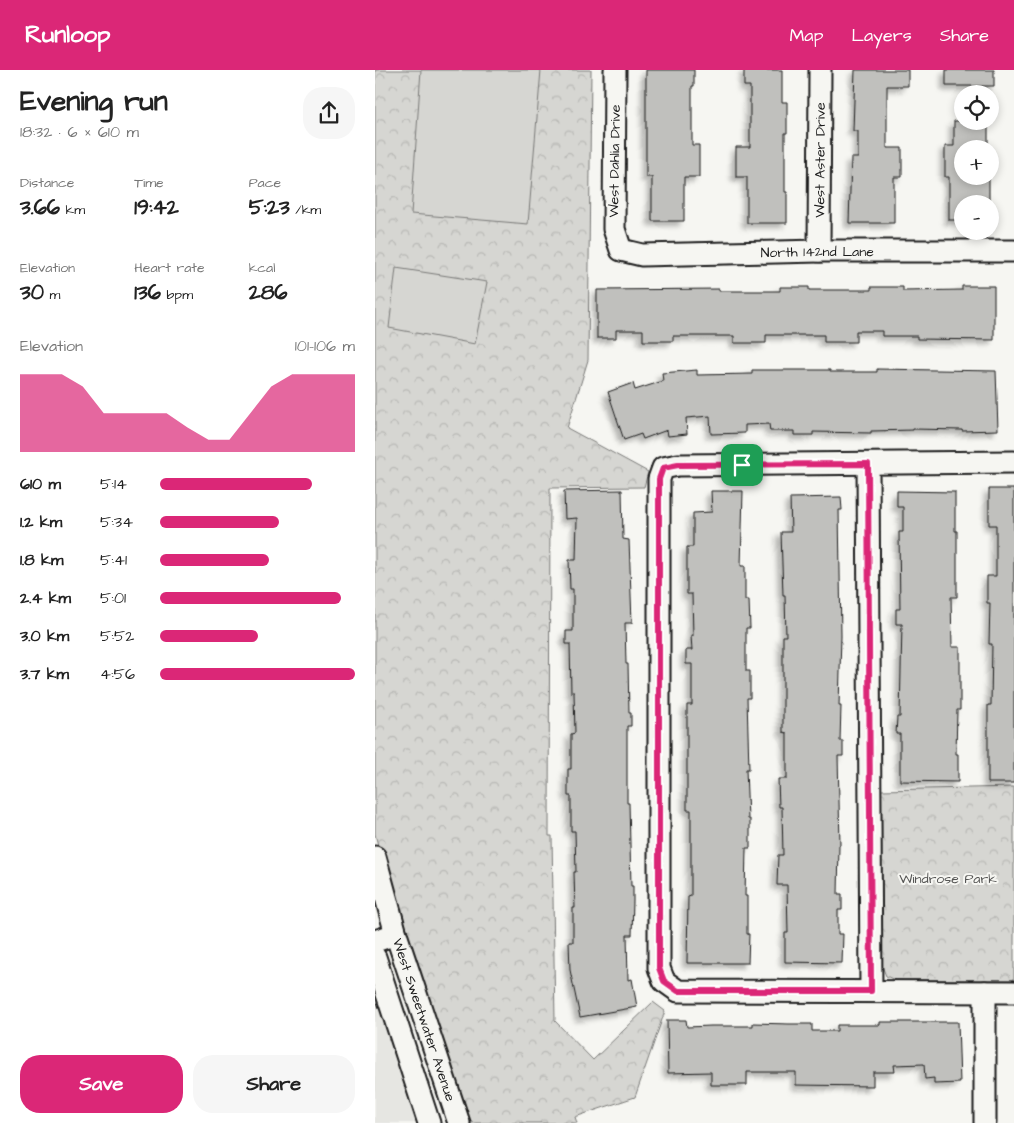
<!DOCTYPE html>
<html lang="en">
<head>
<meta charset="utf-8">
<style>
  body { margin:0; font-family:"Architects Daughter",sans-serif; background:#f6f6f6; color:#222; height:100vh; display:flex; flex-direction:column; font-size:19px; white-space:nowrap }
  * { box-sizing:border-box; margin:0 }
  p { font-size:16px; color:#767676 }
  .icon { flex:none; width:28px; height:28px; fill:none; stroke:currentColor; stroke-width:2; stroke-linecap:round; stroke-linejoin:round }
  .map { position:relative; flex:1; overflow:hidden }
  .drawer { display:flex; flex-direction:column; background:#fff; width:375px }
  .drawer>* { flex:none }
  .tools { position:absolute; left:579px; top:15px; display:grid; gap:10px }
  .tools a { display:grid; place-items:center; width:45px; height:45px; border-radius:50%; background:#fff; box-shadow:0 2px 8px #0003; font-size:25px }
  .pin { position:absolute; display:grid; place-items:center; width:42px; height:42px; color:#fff; margin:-21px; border-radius:10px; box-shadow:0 2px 8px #0006 }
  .round { display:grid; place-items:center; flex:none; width:52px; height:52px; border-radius:20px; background:#f6f6f6 }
  .headline { display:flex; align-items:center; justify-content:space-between; height:85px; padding:0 20px }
  h1 { font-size:28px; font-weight:700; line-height:38px }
  .figures { display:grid; grid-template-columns:repeat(3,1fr); gap:8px; height:85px; padding:5px 20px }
  .figures div { display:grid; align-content:center }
  .figures b { font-size:21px; font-weight:700 }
  .figures small { font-size:14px; font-weight:400 }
  .figures p { font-size:14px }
  .chart { height:140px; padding:10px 20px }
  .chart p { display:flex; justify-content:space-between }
  .chart svg { width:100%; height:90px; margin-top:5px; fill:#db2777; opacity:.7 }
  .action { display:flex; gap:10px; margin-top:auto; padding:10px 20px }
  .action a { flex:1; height:58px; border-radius:20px; background:#db2777; color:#fff; font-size:20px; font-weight:700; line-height:58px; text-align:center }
  .action a+a { background:#f6f6f6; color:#222 }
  ul { padding:0 20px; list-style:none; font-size:16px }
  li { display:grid; grid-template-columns:80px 60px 1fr; align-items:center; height:38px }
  li i { height:12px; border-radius:6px; background:#db2777 }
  header { display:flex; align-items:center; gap:30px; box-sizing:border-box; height:70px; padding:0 25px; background:#db2777; color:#fff }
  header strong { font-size:24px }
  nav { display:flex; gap:28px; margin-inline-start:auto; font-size:18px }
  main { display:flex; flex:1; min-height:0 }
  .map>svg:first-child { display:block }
  .built { fill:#e6e6e2 }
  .park { fill:url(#park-crowns); stroke:#797977 }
  .pitch { fill:#d6d6d2; stroke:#797977 }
  .building { fill:#c0c0bd; stroke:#1c1c1c; filter:url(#shadow) }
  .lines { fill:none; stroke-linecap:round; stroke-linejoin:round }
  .minor-casing { stroke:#1c1c1c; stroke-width:25 }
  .minor { stroke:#f6f6f2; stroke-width:21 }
  .route-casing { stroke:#fff; stroke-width:10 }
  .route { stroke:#db2777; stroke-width:6 }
  .labels { text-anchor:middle; stroke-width:4; stroke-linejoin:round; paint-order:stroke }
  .street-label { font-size:14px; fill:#1c1c1c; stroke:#f6f6f2 }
  .park-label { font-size:14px; fill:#545453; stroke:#f6f6f2 }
</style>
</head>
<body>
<header>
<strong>Runloop</strong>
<nav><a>Map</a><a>Layers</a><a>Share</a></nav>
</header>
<main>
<section class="drawer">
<div class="headline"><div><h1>Evening run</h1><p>18:32 · 6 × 610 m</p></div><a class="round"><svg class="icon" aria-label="share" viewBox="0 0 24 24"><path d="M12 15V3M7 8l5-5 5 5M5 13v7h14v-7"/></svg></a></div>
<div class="figures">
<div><p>Distance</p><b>3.66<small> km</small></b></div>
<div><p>Time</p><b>19:42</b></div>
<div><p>Pace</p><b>5:23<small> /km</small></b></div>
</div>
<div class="figures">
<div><p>Elevation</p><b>30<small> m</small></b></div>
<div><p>Heart rate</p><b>136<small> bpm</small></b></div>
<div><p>kcal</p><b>286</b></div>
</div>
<div class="chart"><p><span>Elevation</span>101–106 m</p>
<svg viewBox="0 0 160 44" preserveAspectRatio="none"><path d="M0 44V6L10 6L20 6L30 12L40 25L50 25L60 25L70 25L80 32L90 38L100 38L110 25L120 12L130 6L140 6L150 6L160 6V44z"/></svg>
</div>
<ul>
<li><b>610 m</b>5:14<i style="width:78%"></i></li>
<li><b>1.2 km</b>5:34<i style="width:61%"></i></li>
<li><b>1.8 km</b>5:41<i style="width:56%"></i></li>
<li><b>2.4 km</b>5:01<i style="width:93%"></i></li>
<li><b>3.0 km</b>5:52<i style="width:50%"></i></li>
<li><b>3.7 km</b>4:56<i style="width:100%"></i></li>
</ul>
<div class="action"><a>Save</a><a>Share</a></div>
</section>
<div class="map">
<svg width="639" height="1053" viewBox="0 0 639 1053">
  <defs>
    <pattern id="park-crowns" width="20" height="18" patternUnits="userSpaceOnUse" patternTransform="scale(1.25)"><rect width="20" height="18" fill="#d6d6d2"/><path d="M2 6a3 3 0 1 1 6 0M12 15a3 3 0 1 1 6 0" fill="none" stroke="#b7b7b4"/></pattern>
    <filter id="shadow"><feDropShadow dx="-4.5" dy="4.5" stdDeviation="2.5" flood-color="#0004"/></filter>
  </defs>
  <rect width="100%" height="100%" fill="#f6f6f2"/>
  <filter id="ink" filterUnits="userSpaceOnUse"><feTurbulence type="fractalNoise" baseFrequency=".02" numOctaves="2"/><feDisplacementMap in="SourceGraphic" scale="10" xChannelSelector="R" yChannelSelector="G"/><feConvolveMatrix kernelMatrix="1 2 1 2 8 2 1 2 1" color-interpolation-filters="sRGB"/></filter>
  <g filter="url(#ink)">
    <!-- built -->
    <path class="built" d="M0,916l44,137h-44z"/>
    <!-- park -->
    <path class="park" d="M0,0h216l-3,290 -21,68 81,44 -4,15 -94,1 -1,348h3l3,185 38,39 60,-58 12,9 -30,86 -60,20 2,6h-109l-83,-251 -10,-38z
      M639,717v193h-119l-9,-4 -4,-10 -1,-176z"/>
    <!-- pitch -->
    <path class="pitch" d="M46,0h120l-13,154 -117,-10z
      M21,198l91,14 -12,62 -86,-16z"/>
    <!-- building -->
    <path class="building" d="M271,0h48v16h-2v59h7v32h-15v44h-32v-44h-6z
      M369,0h38v32h5v31h-2v59h2v31h-40v-46h-11v-30h14v-61h-6z
      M480,0h53v16h-21v62h15v29h-8v46h-45l2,-65h7v-27h-5z
      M571,0h48v16h-48z
      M579,51h34v28h-25v27h26v28h-26v16h-14v-43h-4v-31h9z
      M587,216h32v54l-77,-1v-3h-35v-5h-26v11h-32v-7h-58v8h-32v-7h-61v5h-30v-11h-27v8h-19v-48l122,-1v2h61v-4h29v3h62v-3h32v4l59,-1z
      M502,299l119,2 2,59 -36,1v-1l-49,-1v1l-42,1v2l-58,-1v3h-19v-4h-24l-1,-7 -24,1v8l-34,1 -1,-18 -24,2 1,16 -19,2 -1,-6 -24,9 -2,-5 -17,6 -16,-48 25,-9 2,7 28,-9 -1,-8 35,-3v5l55,-1v-4h78v2h47z
      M614,419h25v294h-26v-78h3l1,-61h-3l1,-41h-3v-27h9v-51h-7z
      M247,420l1,49 6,1 3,83h-7l1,41h2l1,49h2v13h-4v77h2l2,83h2v15l-1,34h-5l1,45 4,-1 5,28 -57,10 -10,-47 -1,-28h4v-34h2l-1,-36h2l-1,-41h-4v-35h-3v-27h3v-35l4,-1 -1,-41h-3l-1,-48h-4v-13h7v-42h-3l-1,-29h7l1,-42 -12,1 -1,-28z
      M336,421h32l-2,75h4v34h4l1,28h-4v43h4v27h-3l2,71h-3l2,50h2v29h-4l-1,48h2v38h2l-1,29h-61l1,-66 3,-1v-86h-4v-105h5v-41h-6v-14h6l-1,-14h2l-1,-42h-5v-47h6v-34l19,-1z
      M522,421l58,1v39h2v66h-6l1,50h8v63h-3l-1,44h2v28l-58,-1v-47h-4l1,-17h3l2,-93h-6v-15h4l-1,-77h4v-25h-6z
      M466,427l1,13h-3l2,126 -2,70h2l-1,35h3v15h-5l2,89h-1l-1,49h4v16h-4v24h5l-1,29 -57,-1v-29h3l-1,-48h-10l1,-30h5l-1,-48h-3l-1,-28h9v-46l-4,-1v-96h3l-1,-41h-2l-2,-63h10l-1,-34z
      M292,950h19l1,7 24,-1h42v-3l36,1h23v7h25v-6h43v-3h78l2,61 -26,1v-6l-9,1 -1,-15 -30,1 1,7h-22v14l-77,-1v-13h-49v13h-36v-13l-43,1z"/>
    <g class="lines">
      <defs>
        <g id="minor">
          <path id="s1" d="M240,0l-1,159 7,21 21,5 177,-4h195"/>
          <path id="s2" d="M444,181l1,-181"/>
          <path d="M639,392l-336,3 -15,3 -4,11v489l5,13 14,10 336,1"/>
          <path d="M493,394l3,527"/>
          <path id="s3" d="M0,787l21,77 63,189"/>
          <path d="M0,871l21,-7"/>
          <path d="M0,887l54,166"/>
          <path d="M610,922v131"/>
        </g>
      </defs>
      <!-- minor casing -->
      <use href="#minor" class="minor-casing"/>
      <!-- minor -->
      <use href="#minor" class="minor"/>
    </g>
  </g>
  <g class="lines" filter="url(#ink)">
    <defs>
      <path id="route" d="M493,394l3,527h-193l-14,-10 -5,-13v-489l4,-11 15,-3z"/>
    </defs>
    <!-- route casing -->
    <use href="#route" class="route-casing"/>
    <!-- route -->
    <use href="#route" class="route"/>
  </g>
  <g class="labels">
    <!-- street labels -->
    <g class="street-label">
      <text dy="5" stroke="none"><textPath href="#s2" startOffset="91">West Aster Drive</textPath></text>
      <text transform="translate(239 91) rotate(-89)" y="5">West Dahlia Drive</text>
      <text dy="5" stroke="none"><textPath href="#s1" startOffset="378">North 142nd Lane</textPath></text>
      <text dy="5" stroke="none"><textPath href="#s3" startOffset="170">West Sweetwater Avenue</textPath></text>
    </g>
    <!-- park labels -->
    <g class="park-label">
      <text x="573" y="813">Windrose Park</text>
    </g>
  </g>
</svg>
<div class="tools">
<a><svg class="icon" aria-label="locate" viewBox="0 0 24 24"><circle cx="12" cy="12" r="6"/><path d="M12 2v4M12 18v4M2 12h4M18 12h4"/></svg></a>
<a>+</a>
<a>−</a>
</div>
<div class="pin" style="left:367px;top:395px;background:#1e9e55"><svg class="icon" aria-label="arrive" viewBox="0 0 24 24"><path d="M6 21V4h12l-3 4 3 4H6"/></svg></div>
</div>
</main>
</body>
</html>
